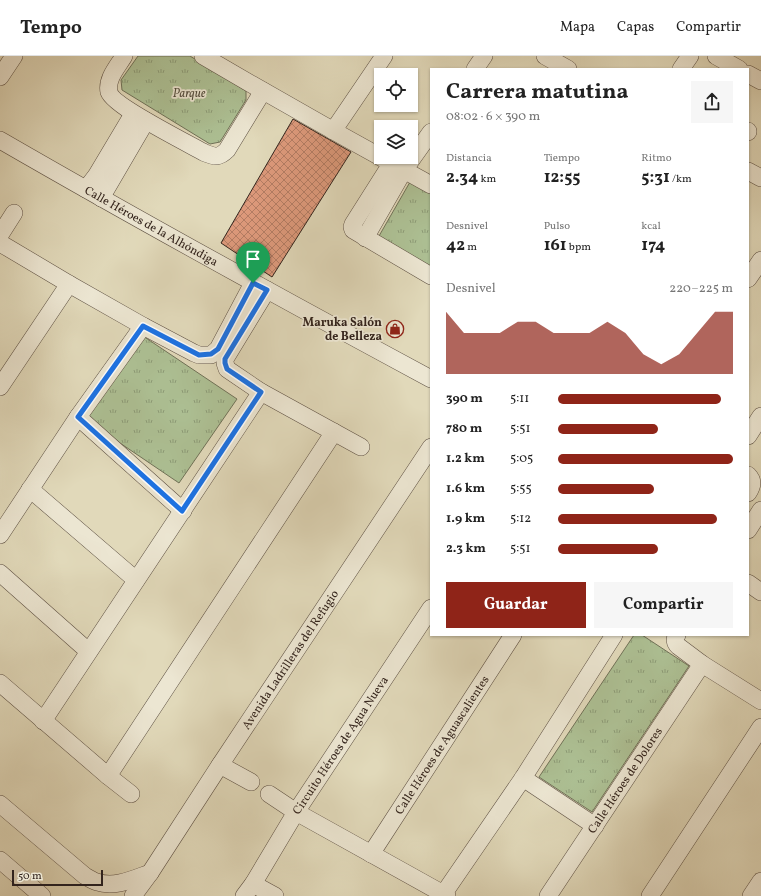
<!DOCTYPE html>
<html lang="es">
<head>
<meta charset="utf-8">
<style>
  body { margin:0; font-family:Vollkorn,serif; background:#f6f6f6; color:#222; height:100vh; display:flex; flex-direction:column; font-size:15px; white-space:nowrap }
  * { box-sizing:border-box; margin:0 }
  p { font-size:13px; color:#767676 }
  .icon { flex:none; width:22px; height:22px; fill:none; stroke:currentColor; stroke-width:2; stroke-linecap:round; stroke-linejoin:round }
  .map { position:relative; flex:1; overflow:hidden }
  .details { position:absolute; left:430px; top:12px; width:319px; height:568px; display:flex; flex-direction:column; background:#fff; border-radius:0px; box-shadow:0 1px 3px #0004 }
  .details>* { flex:none }
  .buttons { position:absolute; left:374px; top:12px; display:grid; gap:8px }
  .buttons a { display:grid; place-items:center; width:44px; height:44px; border-radius:0px; background:#fff; box-shadow:0 1px 3px #0004; font-size:20px }
  .scale { position:absolute; left:12px; bottom:10px; width:91px; box-sizing:border-box; padding-left:4px; border:2px solid #33241d; border-top:0; font-size:11px; line-height:14px; white-space:nowrap; color:#33241d; -webkit-text-stroke:3px #ece6d2; paint-order:stroke }
  .pin { position:absolute; display:grid; place-items:center; width:34px; height:34px; color:#fff; margin:-41px -17px; border-radius:50% 50% 50% 0; rotate:-45deg; box-shadow:0 0 4px #0007 }
  .pin .icon { rotate:45deg }
  .round { display:grid; place-items:center; flex:none; width:42px; height:42px; border-radius:0px; background:#f6f6f6 }
  .summary { display:flex; align-items:center; justify-content:space-between; height:68px; padding:0 16px }
  h1 { font-size:22px; font-weight:700; line-height:30px }
  .figures { display:grid; grid-template-columns:repeat(3,1fr); gap:6px; height:68px; padding:4px 16px }
  .figures div { display:grid; align-content:center }
  .figures b { font-size:17px; font-weight:700 }
  .figures small { font-size:11px; font-weight:400 }
  .figures p { font-size:11px }
  .chart { height:112px; padding:8px 16px }
  .chart p { display:flex; justify-content:space-between }
  .chart svg { width:100%; height:72px; margin-top:4px; fill:#8f2418; opacity:.7 }
  .cta { display:flex; gap:8px; margin-top:auto; padding:8px 16px }
  .cta a { flex:1; height:46px; border-radius:0px; background:#8f2418; color:#fff; font-size:16px; font-weight:700; line-height:46px; text-align:center }
  .cta a+a { background:#f6f6f6; color:#222 }
  ul { padding:0 16px; list-style:none; font-size:13px }
  li { display:grid; grid-template-columns:64px 48px 1fr; align-items:center; height:30px }
  li i { height:10px; border-radius:5px; background:#8f2418 }
  header { display:flex; align-items:center; gap:24px; box-sizing:border-box; height:56px; padding:0 20px; background:#fff; border-bottom:1px solid #e0e0e0 }
  header strong { font-size:19px }
  nav { display:flex; gap:22px; margin-inline-start:auto; font-size:14px }
  .map>svg:first-child { display:block }
  .park { fill:url(#park-tufts); stroke:#707258 }
  .building { fill:url(#building-cross-hatch); stroke:#33241d }
  .lines { fill:none; stroke-linecap:round; stroke-linejoin:round }
  .minor-casing { stroke:#5e5144; stroke-width:18 }
  .minor { stroke:#ece6d2; stroke-width:17 }
  .route-casing { stroke:#fff; stroke-width:8 }
  .route { stroke:#1a73e8; stroke-width:5 }
  .labels { text-anchor:middle; stroke-width:3.5; stroke-linejoin:round; paint-order:stroke }
  .park-label { font-size:12px; font-style:italic; fill:#524b3b; stroke:#ece6d2 }
  .street-label { font-size:12px; fill:#33241d; stroke:#ece6d2 }
  .poi-label { font-size:12px; font-weight:bold; fill:#33241d; stroke:#ece6d2; text-anchor:end }
</style>
</head>
<body>
<header>
<strong>Tempo</strong>
<nav><a>Mapa</a><a>Capas</a><a>Compartir</a></nav>
</header>
<div class="map">
<svg width="761" height="840" viewBox="0 0 761 840">
  <defs>
    <pattern id="park-tufts" width="24" height="20" patternUnits="userSpaceOnUse"><rect width="24" height="20" fill="#adc094"/><path d="M3 7l-1-3M5 7V3M7 7l1-3M15 17l-1-3M17 17v-4M19 17l1-3" fill="none" stroke="#8d9c78"/></pattern>
    <pattern id="building-cross-hatch" width="8" height="8" patternUnits="userSpaceOnUse"><rect width="8" height="8" fill="#dd997b"/><path d="M0 0l8 8M0 8l8-8" fill="none" stroke="#b47d64"/></pattern>
  </defs>
  <rect width="100%" height="100%" fill="#e1d9ba"/>
  <filter id="stains"><feTurbulence type="fractalNoise" baseFrequency=".005" numOctaves="4"/><feColorMatrix values="0 0 0 0 .2 0 0 0 0 .09 0 0 0 0 .02 0 0 0 .5 -.17"/></filter>
  <radialGradient id="worn" r=".72"><stop offset=".6" stop-color="#630" stop-opacity="0"/><stop offset="1" stop-color="#630" stop-opacity=".3"/></radialGradient>
  <!-- park -->
  <path class="park" d="M138,0h52l56,35v9l-26,42 -10,2 -88,-54 -1,-10z
    M410,126l21,12v77l-52,-35z
    M143,280l94,63 -58,84 -93,-63z
    M634,579h8l47,31 -97,146 -53,-35z"/>
  <!-- building -->
  <path class="building" d="M293,63l58,33 -79,125 -51,-34z"/>
  <g class="lines">
    <defs>
      <g id="minor">
        <path d="M124,0c-6,10 -18,23 -15,36 4,14 80,52 96,61 10,4 14,5 22,-3l36,-59"/>
        <path d="M203,0c75,44 151,87 228,129"/>
        <path d="M545,0l23,13"/>
        <path d="M716,0l23,13"/>
        <path d="M475,13l9,-13"/>
        <path d="M681,13l9,-13"/>
        <path d="M748,18l13,7"/>
        <path d="M0,21l14,-21"/>
        <path d="M333,75l51,-75"/>
        <path d="M748,76v-1"/>
        <path id="s1" d="M0,84c142,82 286,161 431,239"/>
        <path d="M391,108l-38,60 -1,3 1,3 78,46"/>
        <path d="M748,115l13,7"/>
        <path d="M86,133l10,-13 37,-62"/>
        <path d="M101,142l45,-77"/>
        <path d="M0,179l14,-22"/>
        <path d="M365,182l39,-68 27,-38"/>
        <path d="M0,187l69,41 74,42 51,27 5,2h12l7,-6 35,-66"/>
        <path d="M748,223l13,-19"/>
        <path d="M267,234l-42,69v4l2,6 34,23 100,55"/>
        <path d="M0,331l69,-103"/>
        <path d="M78,361l105,94"/>
        <path d="M748,380l13,-20"/>
        <path d="M748,419c6,6 4,12 0,18"/>
        <path d="M30,433l106,91"/>
        <path d="M748,474l13,-20"/>
        <path d="M0,479l78,-118 65,-91"/>
        <path d="M0,517l88,78"/>
        <path d="M748,527l13,9"/>
        <path d="M677,579c-3,4 -2,8 1,11l24,18 59,37"/>
        <path d="M0,627l108,93 23,18"/>
        <path d="M43,665l218,-329"/>
        <path d="M220,709l31,17"/>
        <path d="M108,720l226,-344"/>
        <path d="M523,722l72,48"/>
        <path d="M269,738l27,18 151,84"/>
        <path d="M0,748l85,72c4,2 8,5 12,6 18,6 36,-3 53,-9"/>
        <path id="s2" d="M371,798l142,-219"/>
        <path d="M0,804l42,36"/>
        <path d="M253,828l22,12"/>
        <path id="s3" d="M133,840l17,-23 70,-108 211,-318"/>
        <path id="s4" d="M244,840l9,-12 43,-72 135,-204"/>
        <path d="M442,840l81,-118 91,-143"/>
        <path id="s5" d="M548,840l154,-232"/>
        <path d="M650,840l111,-169"/>
        <path d="M751,840l10,-15"/>
      </g>
    </defs>
    <!-- minor casing -->
    <use href="#minor" class="minor-casing"/>
    <!-- minor -->
    <use href="#minor" class="minor"/>
  </g>
  <g class="lines">
    <defs>
      <path id="route" d="M253,227l14,7 -42,69v4l2,6 34,23 -79,119 -104,-94 65,-91 56,29 12,-1 7,-5z"/>
    </defs>
    <!-- route casing -->
    <use href="#route" class="route-casing"/>
    <!-- route -->
    <use href="#route" class="route"/>
  </g>
  <!-- icons -->
  <defs>
    <symbol id="shop-ring" viewBox="-11 -11 22 22"><circle r="9.5" fill="#ece6d2" stroke="#8f2418" stroke-width="1.5"/><path d="M-5-2.5h2.3a2.7 3.5 0 0 1 5.4 0H5L5.5 6h-11ZM-1.5-2.5h3a1.5 2.3 0 0 0-3 0Z" fill="#8f2418"/></symbol>
  </defs>
  <g fill-rule="evenodd">
    <use href="#shop-ring" x="385" y="263" width="20" height="20"/>
  </g>
  <g class="labels">
    <!-- park labels -->
    <g class="park-label">
      <text x="189" y="41">Parque</text>
    </g>
    <!-- street labels -->
    <g class="street-label">
      <text dy="4" stroke="none"><textPath href="#s1" startOffset="174">Calle Héroes de la Alhóndiga</textPath></text>
      <text dy="4" stroke="none"><textPath href="#s3" startOffset="284">Avenida Ladrilleras del Refugio</textPath></text>
      <text dy="4" stroke="none"><textPath href="#s4" startOffset="179">Circuito Héroes de Agua Nueva</textPath></text>
      <text dy="4" stroke="none"><textPath href="#s2" startOffset="130">Calle Héroes de Aguascalientes</textPath></text>
      <text dy="4" stroke="none"><textPath href="#s5" startOffset="139">Calle Héroes de Dolores</textPath></text>
    </g>
    <!-- poi labels -->
    <g class="poi-label">
      <text x="382" y="270">Maruka Salón<tspan x="382" dy="14">de Belleza</tspan></text>
    </g>
  </g>
  <rect width="100%" height="100%" filter="url(#stains)"/>
  <rect width="100%" height="100%" fill="url(#worn)"/>
</svg>
<div class="buttons">
<a><svg class="icon" aria-label="locate" viewBox="0 0 24 24"><circle cx="12" cy="12" r="6"/><path d="M12 2v4M12 18v4M2 12h4M18 12h4"/></svg></a>
<a><svg class="icon" aria-label="layers" viewBox="0 0 24 24"><path d="M12 4l9 5-9 5-9-5zM3 14l9 5 9-5"/></svg></a>
</div>
<div class="scale">50 m</div>
<div class="pin" style="left:253px;top:227px;background:#1e9e55"><svg class="icon" aria-label="arrive" viewBox="0 0 24 24"><path d="M6 21V4h12l-3 4 3 4H6"/></svg></div>
<section class="details">
<div class="summary"><div><h1>Carrera matutina</h1><p>08:02 · 6 × 390 m</p></div><a class="round"><svg class="icon" aria-label="share" viewBox="0 0 24 24"><path d="M12 15V3M7 8l5-5 5 5M5 13v7h14v-7"/></svg></a></div>
<div class="figures">
<div><p>Distancia</p><b>2.34<small> km</small></b></div>
<div><p>Tiempo</p><b>12:55</b></div>
<div><p>Ritmo</p><b>5:31<small> /km</small></b></div>
</div>
<div class="figures">
<div><p>Desnivel</p><b>42<small> m</small></b></div>
<div><p>Pulso</p><b>161<small> bpm</small></b></div>
<div><p>kcal</p><b>174</b></div>
</div>
<div class="chart"><p><span>Desnivel</span>220–225 m</p>
<svg viewBox="0 0 160 44" preserveAspectRatio="none"><path d="M0 44V6L10 19L20 19L30 19L40 12L50 12L60 19L70 19L80 19L90 12L100 19L110 32L120 38L130 32L140 19L150 6L160 6V44z"/></svg>
</div>
<ul>
<li><b>390 m</b>5:11<i style="width:93%"></i></li>
<li><b>780 m</b>5:51<i style="width:57%"></i></li>
<li><b>1.2 km</b>5:05<i style="width:100%"></i></li>
<li><b>1.6 km</b>5:55<i style="width:55%"></i></li>
<li><b>1.9 km</b>5:12<i style="width:91%"></i></li>
<li><b>2.3 km</b>5:51<i style="width:57%"></i></li>
</ul>
<div class="cta"><a>Guardar</a><a>Compartir</a></div>
</section>
</div>
</body>
</html>
